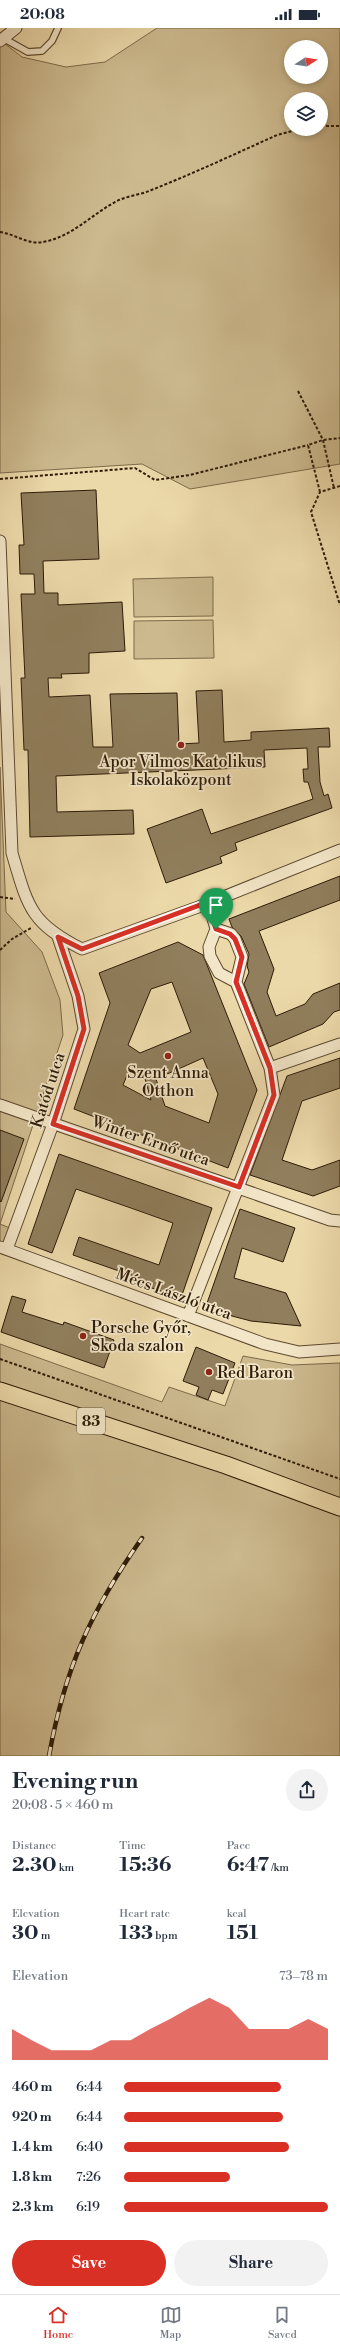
<!DOCTYPE html>
<html lang="en">
<head>
<meta charset="utf-8">
<style>
  body { margin:0; font-family:"Libre Bodoni",serif; background:#f2f2f3; color:#1f2937; height:100vh; display:flex; flex-direction:column; font-size:15px; white-space:nowrap }
  * { box-sizing:border-box; margin:0 }
  p { font-size:13px; color:#747a83 }
  .icon { flex:none; width:22px; height:22px; fill:none; stroke:currentColor; stroke-width:2; stroke-linecap:round; stroke-linejoin:round }
  .map { position:relative; height:1728px; overflow:hidden }
  .sheet { display:flex; flex-direction:column; background:#fff; flex:1 }
  .sheet>* { flex:none }
  .needle { width:26px; rotate:78deg }
  .tools { position:absolute; left:284px; top:12px; display:grid; gap:8px }
  .tools a { display:grid; place-items:center; width:44px; height:44px; border-radius:50%; background:#fff; box-shadow:0 2px 6px #0003; font-size:20px }
  .pin { position:absolute; display:grid; place-items:center; width:34px; height:34px; color:#fff; margin:-41px -17px; border-radius:50% 50% 50% 0; rotate:-45deg; box-shadow:0 0 4px #0007 }
  .pin .icon { rotate:45deg }
  .round { display:grid; place-items:center; flex:none; width:42px; height:42px; border-radius:21px; background:#f2f2f3 }
  .head { display:flex; align-items:center; justify-content:space-between; height:68px; padding:0 12px }
  h1 { font-size:22px; font-weight:700; line-height:30px }
  .stats { display:grid; grid-template-columns:repeat(3,1fr); gap:6px; height:68px; padding:4px 12px }
  .stats div { display:grid; align-content:center }
  .stats b { font-size:20px; font-weight:700 }
  .stats small { font-size:11px; font-weight:400 }
  .stats p { font-size:11px }
  .chart { height:112px; padding:8px 12px }
  .chart p { display:flex; justify-content:space-between }
  .chart svg { width:100%; height:72px; margin-top:4px; fill:#d93025; opacity:.7 }
  .primary-button { display:flex; gap:8px; margin-top:auto; padding:8px 12px }
  .primary-button a { flex:1; height:46px; border-radius:24px; background:#d93025; color:#fff; font-size:16px; font-weight:700; line-height:46px; text-align:center }
  .primary-button a+a { background:#f2f2f3; color:#1f2937 }
  ul { padding:0 12px; list-style:none; font-size:13px }
  li { display:grid; grid-template-columns:64px 48px 1fr; align-items:center; height:30px }
  li i { height:10px; border-radius:5px; background:#d93025 }
  .status { display:flex; justify-content:space-between; align-items:center; height:28px; padding:0 20px; background:#fff; direction:ltr }
  .status svg { height:11px; fill:currentColor }
  .menu { display:flex; justify-content:space-around; align-items:center; height:56px; border-top:1px solid #e0e1e3; background:#fff; font-size:11px; color:#747a83 }
  .menu a { display:grid; justify-items:center; gap:2px }
  .menu .current { color:#d93025 }
  .map>svg:first-child { display:block }
  .green { fill:#ccb98e; stroke:#7c6a4a; fill-rule:evenodd }
  .building { fill:#907e5c; stroke:#2d1b07; fill-rule:evenodd }
  .lines { fill:none; stroke-linecap:round; stroke-linejoin:round }
  .service-casing { stroke:#5d4a30; stroke-width:8 }
  .minor-casing { stroke:#5d4a30; stroke-width:13 }
  .primary-casing { stroke:#2d1b07; stroke-width:19 }
  .path { stroke:#2d1b07; stroke-width:2; stroke-dasharray:3 2; stroke-linecap:butt }
  .service { stroke:#f3e6c8; stroke-width:5.5 }
  .minor { stroke:#f3e6c8; stroke-width:11 }
  .primary { stroke:#ecd9aa; stroke-width:17 }
  .rail-casing { stroke:#2d1b07; stroke-width:4.5 }
  .rail { stroke:#f3e6c8; stroke-width:3; stroke-dasharray:9; stroke-linecap:butt }
  .route-casing { stroke:#fff; stroke-width:8 }
  .route { stroke:#d93025; stroke-width:5 }
  .poi-dot { fill:#8f2418; stroke:#f3e6c8; stroke-width:1.5 }
  .labels { text-anchor:middle; stroke-width:3.5; stroke-linejoin:round; paint-order:stroke }
  .shield { fill:#f3e6c8; stroke:#685841; stroke-width:1 }
  .shield-label { font-size:15px; font-weight:bold; fill:#2d1b07 }
  .poi-label { font-size:16px; fill:#2d1b07; stroke:#f3e6c8 }
  .street-label { font-size:16px; fill:#2d1b07; stroke:#f3e6c8 }
</style>
</head>
<body>
<div class="status"><b>20:08</b><svg viewBox="0 0 49 12"><path d="M0 12V9h3v3zM5 12V6h3v6zM10 12V3h3v9zM15 12V0h3v12zM26 1h20v11H26zM47 4h2v5h-2z"/></svg></div>
<div class="map">
<svg width="340" height="1728" viewBox="0 0 340 1728">
  <rect width="100%" height="100%" fill="#ecd9aa"/>
  <filter id="stains"><feTurbulence type="fractalNoise" baseFrequency=".005" numOctaves="4"/><feColorMatrix values="0 0 0 0 .2 0 0 0 0 .09 0 0 0 0 .02 0 0 0 .5 -.17"/></filter>
  <radialGradient id="worn" r=".72"><stop offset=".6" stop-color="#630" stop-opacity="0"/><stop offset="1" stop-color="#630" stop-opacity=".3"/></radialGradient>
  <!-- green -->
  <path class="green" d="M157,0h183v436l-150,25 -48,-25 -142,9v-433l22,17 44,10 39,-5zM291,19h30v30h-30zM291,71h30v30h-30z
    M213,549v39l-79,1 -1,-38z
    M213,592l1,38 -80,1v-38z
    M0,739l6,145 36,40 18,48 3,35 -63,189 10,4 -10,26z
    M0,1316l162,58 7,-15 56,19 18,-50 49,9 48,-2v393h-340z"/>
  <!-- building -->
  <path class="building" d="M96,462l3,69 -56,2 1,32h14v12l64,-3 3,49 -36,2v20l-28,1 1,4h-14l1,19 41,-2 3,52h20l-3,-53 67,-1 2,51 20,-1 -3,-52 26,-1 2,52 27,-2v-8l78,-4 1,19h-12l2,35 4,14 4,-2 4,14 -97,35 2,7 -17,7 2,6 -56,20 -19,-54 55,-20 9,25 102,-35 -5,-17h-4l-1,-13h5l-1,-21 -43,2 1,17 -209,9 1,36 76,-2 1,24 -104,3 -2,-87h-4l-3,-72h4l-4,-84h14l-1,-20h-14l-1,-29h5l-3,-52z
    M340,848v24l-81,31 15,38 -7,23 9,24 29,-12 8,-10 27,-11v27l-6,2 -11,12 -54,23 -25,-63 5,-12 -2,-6 2,-12 -8,-18 -9,-9 -3,-8z
    M178,914l25,13 54,135 -29,78 -154,-59 36,-106 -11,-30zM172,954l19,50 -51,21 -12,-8 23,-56zM203,1030l15,36 -9,29 -44,-17 -9,-27zM131,1038l13,9 7,25 -28,-15z
    M340,1030v30l-38,13 -20,59 30,10 28,-10v26l-27,10 -63,-21 37,-99z
    M0,1102l24,9 -23,63 -1,-1z
    M59,1126l153,54 -31,90 -41,-14 2,-5 -69,-24 6,-18 80,28 14,-42 -45,-16 -52,-18 -24,64 -24,-9z
    M240,1181l55,19 -12,34 -41,-14 -8,30 52,15 15,33 -50,-5 -19,-5 -26,-10z
    M12,1268l14,4 -4,12 41,13 1,-3 50,18 -10,28 -103,-36z
    M196,1319l39,16 -12,31 -11,-4 -4,10 -12,-5 3,-8 -16,-6z"/>
  <g class="lines">
    <defs>
      <path id="service" d="M3,10l25,14 14,-1 10,-10 6,-13"/>
      <path id="minor" d="M0,13l16,-13
        M0,513l12,312c16,54 18,70 70,96l119,-43 139,-56
        M208,874l8,27 -7,18 1,9 9,17 17,9
        M270,1040l70,-24
        M0,1077l330,115 10,1
        M0,1219l265,97 34,8 41,-3
        M7,1221l46,-125 31,-95 -6,-33 -20,-59
        M188,1288l86,-221 -4,-27 -34,-86 6,-25 -7,-18 -4,-5 -15,-5"/>
      <path id="primary" d="M0,1363l226,74 114,42"/>
    </defs>
    <!-- service casing -->
    <use href="#service" class="service-casing"/>
    <!-- minor casing -->
    <use href="#minor" class="minor-casing"/>
    <!-- primary casing -->
    <use href="#primary" class="primary-casing"/>
    <!-- path -->
    <path class="path" d="M321,98h19
      M0,204c15,2 28,13 43,10 29,-5 49,-28 74,-41 10,-5 22,-6 32,-10 43,-17 86,-37 128,-56l23,-6
      M298,363l25,49 11,48
      M0,451l135,-11 20,12 35,-5 118,-30
      M340,458l-20,6 -9,20 29,93
      M320,464l-12,-47 15,-5 17,-2
      M0,869l15,2
      M0,922l12,-11 19,-11
      M0,1331l340,120"/>
    <!-- service -->
    <use href="#service" class="service"/>
    <!-- minor -->
    <use href="#minor" class="minor"/>
    <!-- primary -->
    <use href="#primary" class="primary"/>
    <defs>
      <path id="rail" d="M49,1728c16,-89 42,-145 93,-218"/>
    </defs>
    <!-- rail casing -->
    <use href="#rail" class="rail-casing"/>
    <!-- rail -->
    <use href="#rail" class="rail"/>
  </g>
  <g class="lines">
    <defs>
      <path id="route" d="M208,874l8,27 14,5 5,5 7,18 -6,25 34,86 4,27 -35,92 -186,-63 31,-95 -6,-33 -20,-59 24,12z"/>
    </defs>
    <!-- route casing -->
    <use href="#route" class="route-casing"/>
    <!-- route -->
    <use href="#route" class="route"/>
  </g>
  <!-- markers -->
  <g class="poi-dot">
    <circle cx="181" cy="717" r="4"/>
    <circle cx="168" cy="1028" r="4"/>
    <circle cx="83" cy="1308" r="4"/>
    <circle cx="209" cy="1344" r="4"/>
  </g>
  <g class="labels">
    <!-- shield labels -->
    <rect class="shield" x="77" y="1380" width="28" height="26" rx="3"/>
    <g class="shield-label">
      <text x="91" y="1398">83</text>
    </g>
    <!-- poi labels -->
    <g class="poi-label">
      <text x="181" y="739">Apor Vilmos Katolikus<tspan x="181" dy="18">Iskolaközpont</tspan></text>
      <text x="168" y="1050">Szent Anna<tspan x="168" dy="18">Otthon</tspan></text>
      <text x="91" y="1305" text-anchor="start">Porsche Győr,<tspan x="91" dy="18">Skoda szalon</tspan></text>
      <text x="217" y="1350" text-anchor="start">Red Baron</text>
    </g>
    <!-- street labels -->
    <g class="street-label">
      <text transform="translate(47 1062) rotate(-72)" y="6">Katód utca</text>
      <text transform="translate(151 1112) rotate(19)" y="6">Winter Ernő utca</text>
      <text transform="translate(174 1265) rotate(20)" y="6">Mécs László utca</text>
    </g>
  </g>
  <rect width="100%" height="100%" filter="url(#stains)"/>
  <rect width="100%" height="100%" fill="url(#worn)"/>
</svg>
<div class="tools">
<a><svg class="needle" viewBox="-14 -14 28 28"><path d="M0-13l5 13h-10z" fill="#e53935"/><path d="M0 13l5-13h-10z" fill="#747a83"/></svg></a>
<a><svg class="icon" aria-label="layers" viewBox="0 0 24 24"><path d="M12 4l9 5-9 5-9-5zM3 14l9 5 9-5"/></svg></a>
</div>
<div class="pin" style="left:216px;top:901px;background:#1e9e55"><svg class="icon" aria-label="arrive" viewBox="0 0 24 24"><path d="M6 21V4h12l-3 4 3 4H6"/></svg></div>
</div>
<section class="sheet">
<div class="head"><div><h1>Evening run</h1><p>20:08 · 5 × 460 m</p></div><a class="round"><svg class="icon" aria-label="share" viewBox="0 0 24 24"><path d="M12 15V3M7 8l5-5 5 5M5 13v7h14v-7"/></svg></a></div>
<div class="stats">
<div><p>Distance</p><b>2.30<small> km</small></b></div>
<div><p>Time</p><b>15:36</b></div>
<div><p>Pace</p><b>6:47<small> /km</small></b></div>
</div>
<div class="stats">
<div><p>Elevation</p><b>30<small> m</small></b></div>
<div><p>Heart rate</p><b>133<small> bpm</small></b></div>
<div><p>kcal</p><b>151</b></div>
</div>
<div class="chart"><p><span>Elevation</span>73–78 m</p>
<svg viewBox="0 0 160 44" preserveAspectRatio="none"><path d="M0 44V25L10 32L20 38L30 38L40 38L50 32L60 32L70 25L80 19L90 12L100 6L110 12L120 25L130 25L140 25L150 19L160 25V44z"/></svg>
</div>
<ul>
<li><b>460 m</b>6:44<i style="width:77%"></i></li>
<li><b>920 m</b>6:44<i style="width:78%"></i></li>
<li><b>1.4 km</b>6:40<i style="width:81%"></i></li>
<li><b>1.8 km</b>7:26<i style="width:52%"></i></li>
<li><b>2.3 km</b>6:19<i style="width:100%"></i></li>
</ul>
<div class="primary-button"><a>Save</a><a>Share</a></div>
</section>
<nav class="menu">
<a class="current"><svg class="icon" aria-label="home" viewBox="0 0 24 24"><path d="M3 11l9-7 9 7M6 9v11h12V9"/></svg>Home</a>
<a><svg class="icon" aria-label="map" viewBox="0 0 24 24"><path d="M3 6l6-2 6 2 6-2v14l-6 2-6-2-6 2zM9 4v14M15 6v14"/></svg>Map</a>
<a><svg class="icon" aria-label="saved" viewBox="0 0 24 24"><path d="M7 4h10v16l-5-4-5 4z"/></svg>Saved</a>
</nav>
</body>
</html>
